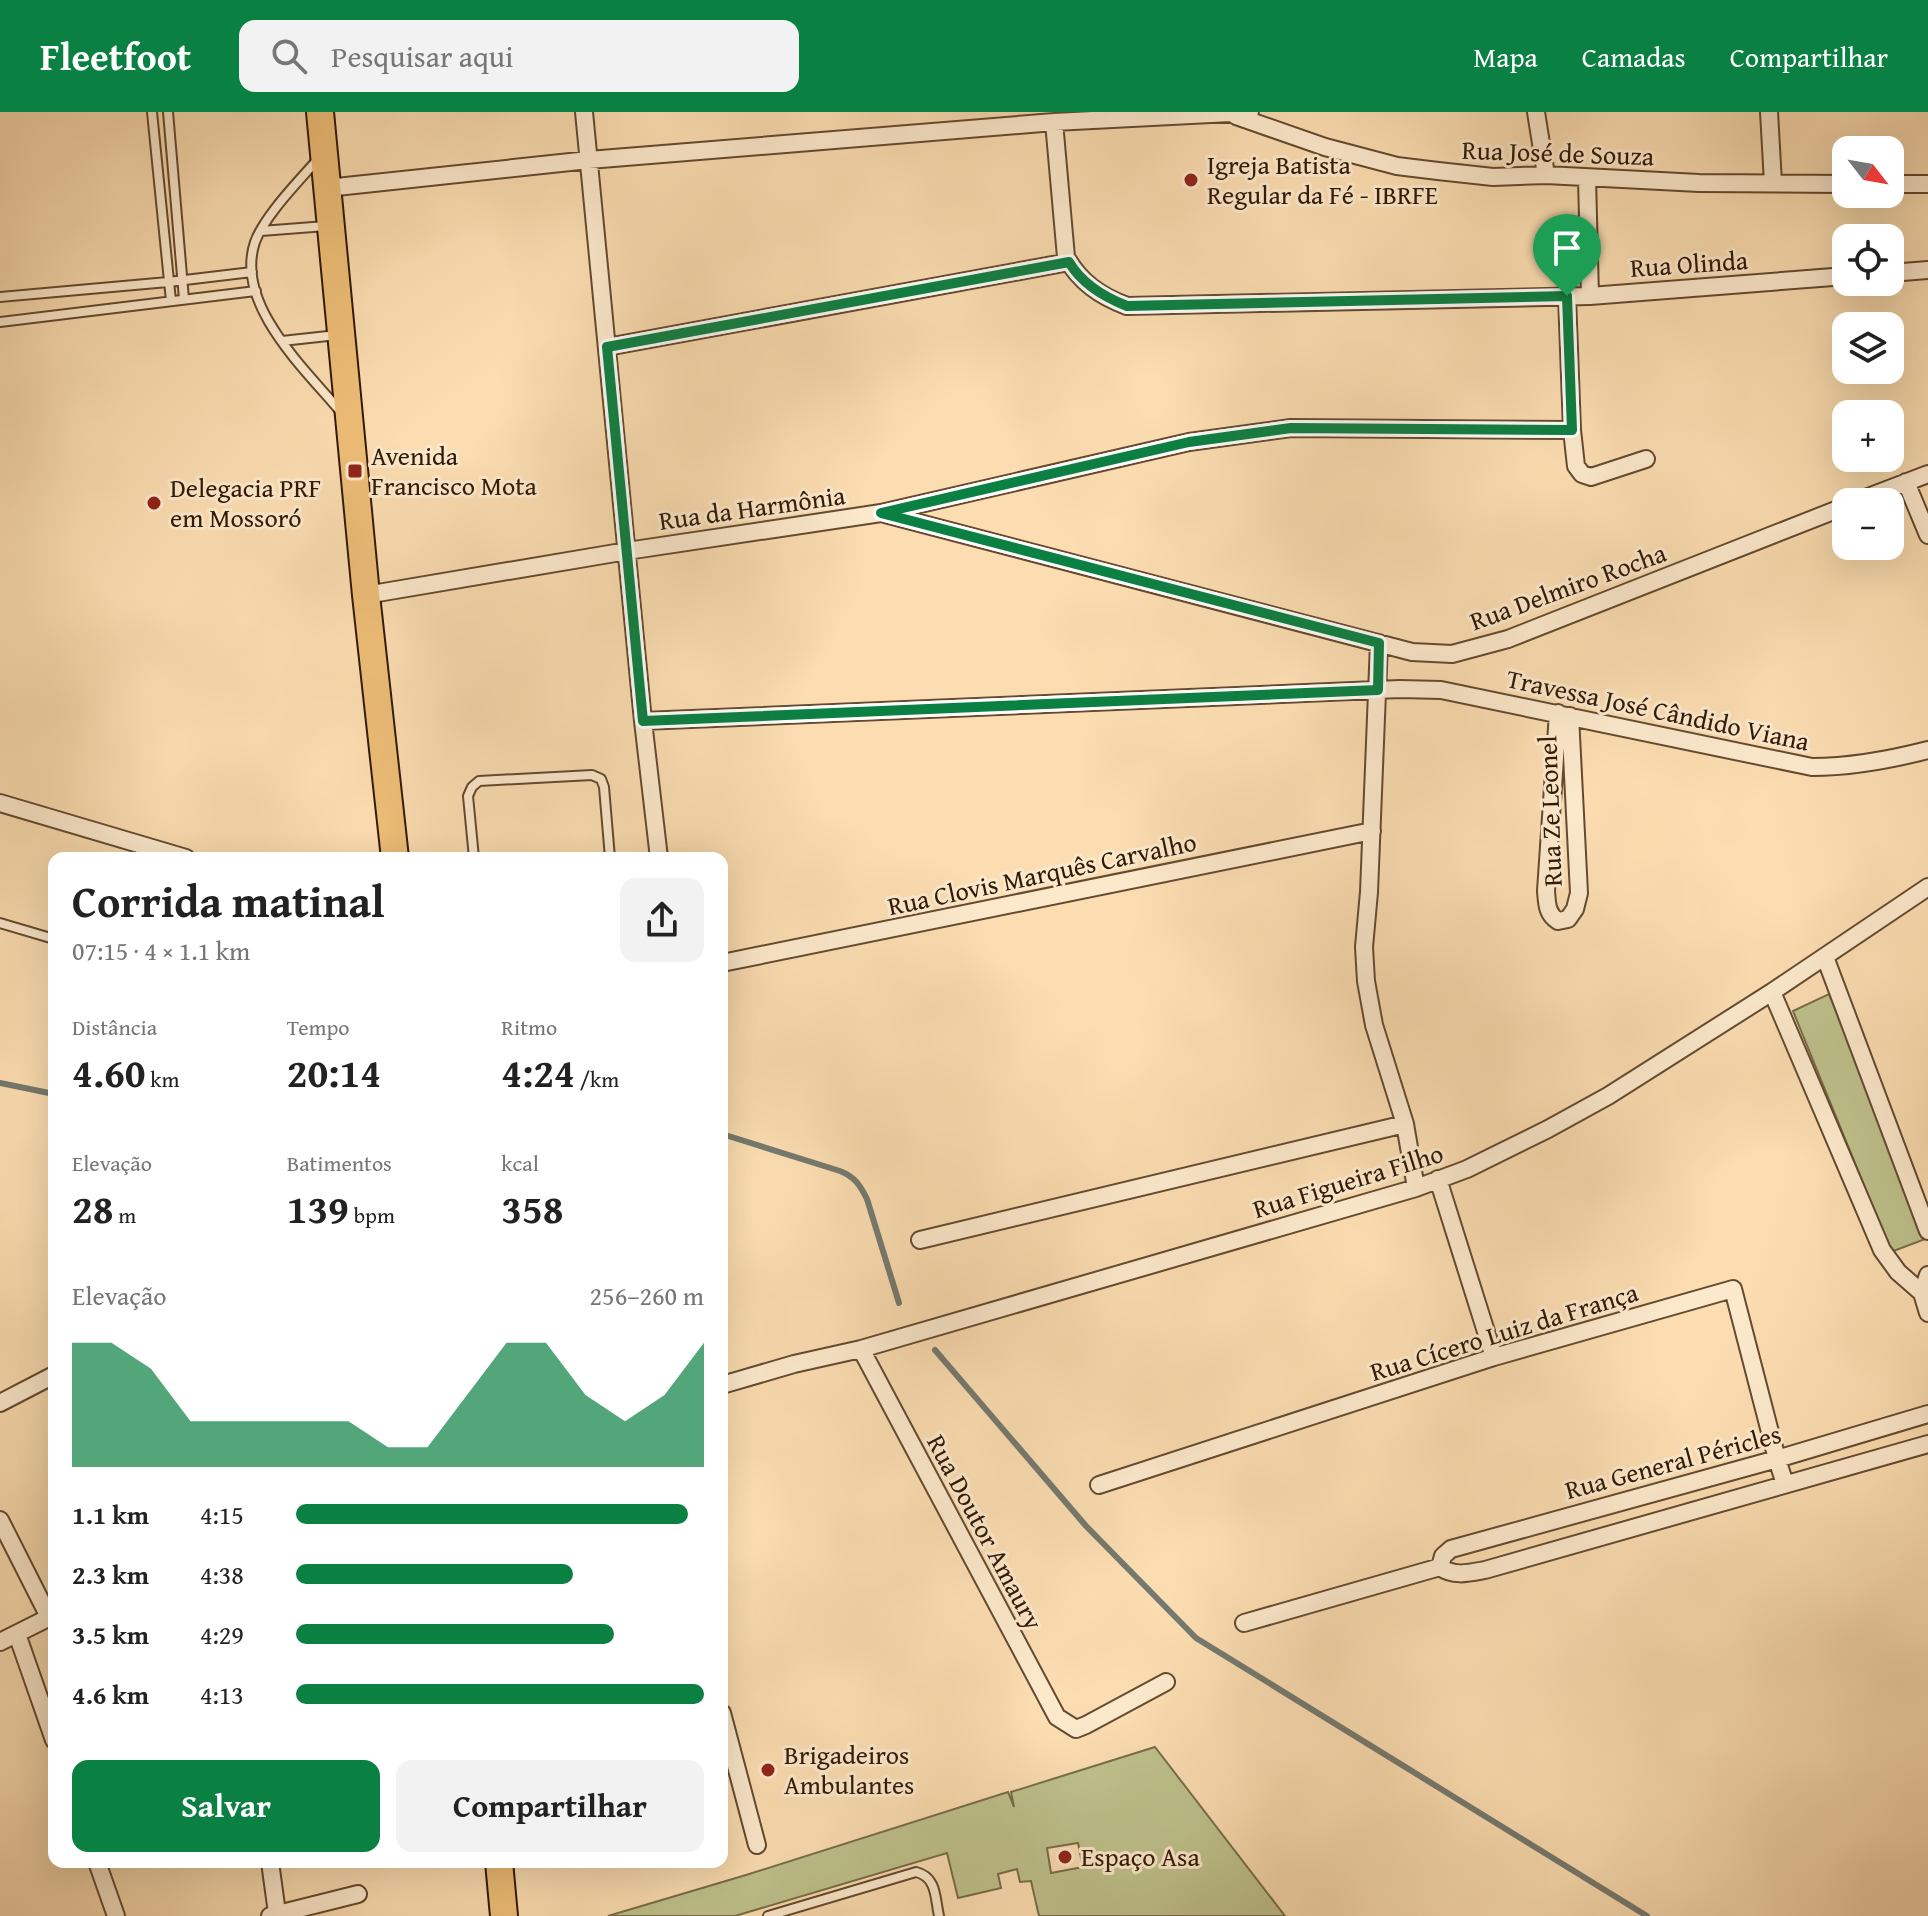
<!DOCTYPE html>
<html lang="pt">
<head>
<meta charset="utf-8">
<style>
  body { margin:0; font-family:"Gentium Book Plus",serif; background:#f2f2f2; color:#222; height:100vh; display:flex; flex-direction:column; font-size:30px; white-space:nowrap }
  * { box-sizing:border-box; margin:0 }
  p { font-size:26px; color:#767676 }
  .icon { flex:none; width:44px; height:44px; fill:none; stroke:currentColor; stroke-width:2; stroke-linecap:round; stroke-linejoin:round }
  .map { position:relative; flex:1; overflow:hidden }
  .sheet { position:absolute; left:48px; top:740px; width:680px; height:1016px; display:flex; flex-direction:column; background:#fff; border-radius:16px; box-shadow:0 8px 32px #0002 }
  .sheet>* { flex:none }
  .needle { width:52px; rotate:121deg }
  .tools { position:absolute; left:1832px; top:24px; display:grid; gap:16px }
  .tools a { display:grid; place-items:center; width:72px; height:72px; border-radius:16px; background:#fff; box-shadow:0 8px 32px #0002; font-size:40px }
  .pin { position:absolute; display:grid; place-items:center; width:68px; height:68px; color:#fff; margin:-82px -34px; border-radius:50% 50% 50% 0; rotate:-45deg; box-shadow:0 0 8px #0007 }
  .pin .icon { rotate:45deg }
  .round { display:grid; place-items:center; flex:none; width:84px; height:84px; border-radius:16px; background:#f2f2f2 }
  .overview { display:flex; align-items:center; justify-content:space-between; height:136px; padding:0 24px }
  h1 { font-size:44px; font-weight:800; line-height:60px }
  .figures { display:grid; grid-template-columns:repeat(3,1fr); gap:12px; height:136px; padding:8px 24px }
  .figures div { display:grid; align-content:center }
  .figures b { font-size:40px; font-weight:800 }
  .figures small { font-size:22px; font-weight:400 }
  .figures p { font-size:22px }
  .chart { height:224px; padding:16px 24px }
  .chart p { display:flex; justify-content:space-between }
  .chart svg { width:100%; height:144px; margin-top:8px; fill:#0b8043; opacity:.7 }
  .button { display:flex; gap:16px; margin-top:auto; padding:16px 24px }
  .button a { flex:1; height:92px; border-radius:16px; background:#0b8043; color:#fff; font-size:32px; font-weight:800; line-height:92px; text-align:center }
  .button a+a { background:#f2f2f2; color:#222 }
  ul { padding:0 24px; list-style:none; font-size:26px }
  li { display:grid; grid-template-columns:128px 96px 1fr; align-items:center; height:60px }
  li i { height:20px; border-radius:10px; background:#0b8043 }
  header { display:flex; align-items:center; gap:48px; box-sizing:border-box; height:112px; padding:0 40px; background:#0b8043; color:#fff }
  header strong { font-size:38px }
  nav { display:flex; gap:44px; margin-inline-start:auto; font-size:28px }
  .search { width:560px; height:72px; background:#f2f2f2; display:flex; align-items:center; gap:20px; box-sizing:border-box; padding:0 28px; border-radius:16px; color:#767676; font-size:30px }
  .map>svg:first-child { display:block }
  .green { fill:#bec18c; stroke:#786d48; stroke-width:2; fill-rule:evenodd }
  .lines { fill:none; stroke-linecap:round; stroke-linejoin:round }
  .stream { stroke:#75796f; stroke-width:6 }
  .service-casing { stroke:#644a30; stroke-width:12 }
  .minor-casing { stroke:#644a30; stroke-width:20 }
  .primary-casing { stroke:#311905; stroke-width:30 }
  .service { stroke:#fce9cc; stroke-width:8 }
  .minor { stroke:#fce9cc; stroke-width:16 }
  .primary { stroke:#eebe78; stroke-width:26 }
  .route-casing { stroke:#fff; stroke-width:16 }
  .route { stroke:#0b8043; stroke-width:10 }
  .poi-dot { fill:#8f2418; stroke:#fce9cc; stroke-width:3 }
  .labels { text-anchor:middle; stroke-width:6; stroke-linejoin:round; paint-order:stroke }
  .street-label { font-size:26px; fill:#311905; stroke:#fce9cc }
  .poi-label { font-size:26px; fill:#311905; stroke:#fce9cc; text-anchor:start }
</style>
</head>
<body>
<header>
<strong>Fleetfoot</strong>
<div class="search"><svg class="icon" aria-label="search" viewBox="0 0 24 24"><circle cx="10" cy="10" r="6"/><path d="M15 15l6 6"/></svg>Pesquisar aqui</div>
<nav><a>Mapa</a><a>Camadas</a><a>Compartilhar</a></nav>
</header>
<div class="map">
<svg width="1928" height="1804" viewBox="0 0 1928 1804">
  <rect width="100%" height="100%" fill="#fbddb1"/>
  <filter id="stains"><feTurbulence type="fractalNoise" baseFrequency=".0025" numOctaves="4"/><feColorMatrix values="0 0 0 0 .2 0 0 0 0 .09 0 0 0 0 .02 0 0 0 .5 -.17"/></filter>
  <radialGradient id="worn" r=".72"><stop offset=".6" stop-color="#630" stop-opacity="0"/><stop offset="1" stop-color="#630" stop-opacity=".3"/></radialGradient>
  <!-- green -->
  <path class="green" d="M1829,882l99,237v7l-37,14 -98,-241z
    M1155,1635l130,169h-246l-8,-35 -11,1 -3,-13 -19,5 3,14 -43,10 -11,-45 -212,63h-127l138,-41 262,-83 6,15 -3,-15zM1078,1731l5,24 -32,6 -4,-25z"/>
  <g class="lines">
    <!-- stream -->
    <path class="stream" d="M0,971l54,11
      M722,1022l118,37c15,6 20,14 27,28l32,104
      M935,1238l151,176 110,112 451,278"/>
    <defs>
      <path id="service" d="M152,0l19,189
        M168,0l16,187
        M318,47c-19,22 -53,56 -63,83 -21,62 50,127 85,169
        M261,119l65,-5
        M0,185l168,-15 84,-10
        M0,210l256,-31
        M282,229l55,-6
        M474,746l-6,-62 4,-9 7,-6 113,-6 9,4 3,8 6,71
        M0,811l54,16
        M768,1804l148,-44c21,5 19,26 23,44"/>
      <path id="minor" d="M584,0l59,609 16,137
        M1536,0l10,63
        M1769,0l4,71
        M1236,4l89,31 72,19 41,5 55,6 53,-2 153,8 147,1
        M1054,10l12,135c14,25 34,39 61,49l463,-10 256,-20
        M1587,66l3,118
        M1890,72h38
        M327,76l262,-28 465,-38 196,-10
        M1890,161l38,-3
        M1567,184l5,134 4,36 6,8 9,3 55,-18
        M607,235l462,-85
        M1906,370l22,53
        M1855,390l73,-28
        M885,402l527,138 40,2 56,-15 338,-133
        M366,483l261,-44 254,-38 308,-71 102,-14 281,2
        M1379,531l-10,249 -5,55 2,34 8,44 31,99 11,64
        M1558,601l-12,178c1,13 1,23 12,30l10,-2 7,-10 4,-16 -9,-177
        M643,609l757,-32 41,1 371,77c40,0 77,-7 116,-17
        M0,691l186,55
        M1825,845l103,274
        M722,851l650,-132
        M1772,880l110,258 16,22 24,21 6,20
        M1438,1067l56,178
        M920,1128l485,-116
        M1922,1181l6,-18
        M861,1237l196,368 19,12 10,-4 80,-43
        M722,1273l72,-21 67,-15 555,-161 51,-19 81,-40 60,-33 164,-104 156,-105
        M0,1291l54,-28
        M1099,1373l395,-128 239,-68 44,170 8,25
        M0,1408l49,97
        M1440,1455l3,-11 8,-7 326,-90 151,-45
        M1244,1511l196,-56c14,10 29,6 45,3l443,-126
        M17,1522l37,106
        M0,1530l54,-27
        M722,1601l35,132
        M97,1750l19,54
        M270,1750l7,51
        M270,1804l88,-22"/>
      <path id="primary" d="M320,0l46,483 29,263
        M499,1750l5,54"/>
    </defs>
    <!-- service casing -->
    <use href="#service" class="service-casing"/>
    <!-- minor casing -->
    <use href="#minor" class="minor-casing"/>
    <!-- primary casing -->
    <use href="#primary" class="primary-casing"/>
    <!-- service -->
    <use href="#service" class="service"/>
    <!-- minor -->
    <use href="#minor" class="minor"/>
    <!-- primary -->
    <use href="#primary" class="primary"/>
  </g>
  <g class="lines">
    <defs>
      <path id="route" d="M1069,150c13,22 35,35 58,44l440,-10 5,134 -281,-2 -102,14 -308,71 498,130 -1,47 -735,31 -36,-374z"/>
    </defs>
    <!-- route casing -->
    <use href="#route" class="route-casing"/>
    <!-- route -->
    <use href="#route" class="route"/>
  </g>
  <!-- markers -->
  <g class="poi-dot">
    <circle cx="1191" cy="68" r="8"/>
    <rect x="347" y="351" width="16" height="16" rx="4"/>
    <circle cx="154" cy="391" r="8"/>
    <circle cx="768" cy="1658" r="8"/>
    <circle cx="1065" cy="1745" r="8"/>
  </g>
  <g class="labels">
    <!-- street labels -->
    <g class="street-label">
      <text transform="translate(1558 41) rotate(2)" y="9">Rua José de Souza</text>
      <text transform="translate(1689 152) rotate(-4)" y="9">Rua Olinda</text>
      <text transform="translate(752 396) rotate(-8)" y="9">Rua da Harmônia</text>
      <text transform="translate(1568 475) rotate(-20)" y="9">Rua Delmiro Rocha</text>
      <text transform="translate(1658 598) rotate(12)" y="9">Travessa José Cândido Viana</text>
      <text transform="translate(1550 699) rotate(-92)" y="9">Rua Ze Leonel</text>
      <text transform="translate(1042 762) rotate(-12)" y="9">Rua Clovis Marquês Carvalho</text>
      <text transform="translate(1348 1069) rotate(-17)" y="9">Rua Figueira Filho</text>
      <text transform="translate(1504 1220) rotate(-17)" y="9">Rua Cícero Luiz da França</text>
      <text transform="translate(1673 1350) rotate(-15)" y="9">Rua General Péricles</text>
      <text transform="translate(985 1420) rotate(62)" y="9">Rua Doutor Amaury</text>
    </g>
    <!-- poi labels -->
    <g class="poi-label">
      <text x="1207" y="62">Igreja Batista<tspan x="1207" dy="30">Regular da Fé - IBRFE</tspan></text>
      <text x="371" y="353">Avenida<tspan x="371" dy="30">Francisco Mota</tspan></text>
      <text x="170" y="385">Delegacia PRF<tspan x="170" dy="30">em Mossoró</tspan></text>
      <text x="784" y="1652">Brigadeiros<tspan x="784" dy="30">Ambulantes</tspan></text>
      <text x="1081" y="1754">Espaço Asa</text>
    </g>
  </g>
  <rect width="100%" height="100%" filter="url(#stains)"/>
  <rect width="100%" height="100%" fill="url(#worn)"/>
</svg>
<div class="tools">
<a><svg class="needle" viewBox="-14 -14 28 28"><path d="M0-13l5 13h-10z" fill="#e53935"/><path d="M0 13l5-13h-10z" fill="#767676"/></svg></a>
<a><svg class="icon" aria-label="locate" viewBox="0 0 24 24"><circle cx="12" cy="12" r="6"/><path d="M12 2v4M12 18v4M2 12h4M18 12h4"/></svg></a>
<a><svg class="icon" aria-label="layers" viewBox="0 0 24 24"><path d="M12 4l9 5-9 5-9-5zM3 14l9 5 9-5"/></svg></a>
<a>+</a>
<a>−</a>
</div>
<div class="pin" style="left:1567px;top:184px;background:#1e9e55"><svg class="icon" aria-label="arrive" viewBox="0 0 24 24"><path d="M6 21V4h12l-3 4 3 4H6"/></svg></div>
<section class="sheet">
<div class="overview"><div><h1>Corrida matinal</h1><p>07:15 · 4 × 1.1 km</p></div><a class="round"><svg class="icon" aria-label="share" viewBox="0 0 24 24"><path d="M12 15V3M7 8l5-5 5 5M5 13v7h14v-7"/></svg></a></div>
<div class="figures">
<div><p>Distância</p><b>4.60<small> km</small></b></div>
<div><p>Tempo</p><b>20:14</b></div>
<div><p>Ritmo</p><b>4:24<small> /km</small></b></div>
</div>
<div class="figures">
<div><p>Elevação</p><b>28<small> m</small></b></div>
<div><p>Batimentos</p><b>139<small> bpm</small></b></div>
<div><p>kcal</p><b>358</b></div>
</div>
<div class="chart"><p><span>Elevação</span>256–260 m</p>
<svg viewBox="0 0 160 44" preserveAspectRatio="none"><path d="M0 44V6L10 6L20 14L30 30L40 30L50 30L60 30L70 30L80 38L90 38L100 22L110 6L120 6L130 22L140 30L150 22L160 6V44z"/></svg>
</div>
<ul>
<li><b>1.1 km</b>4:15<i style="width:96%"></i></li>
<li><b>2.3 km</b>4:38<i style="width:68%"></i></li>
<li><b>3.5 km</b>4:29<i style="width:78%"></i></li>
<li><b>4.6 km</b>4:13<i style="width:100%"></i></li>
</ul>
<div class="button"><a>Salvar</a><a>Compartilhar</a></div>
</section>
</div>
</body>
</html>
